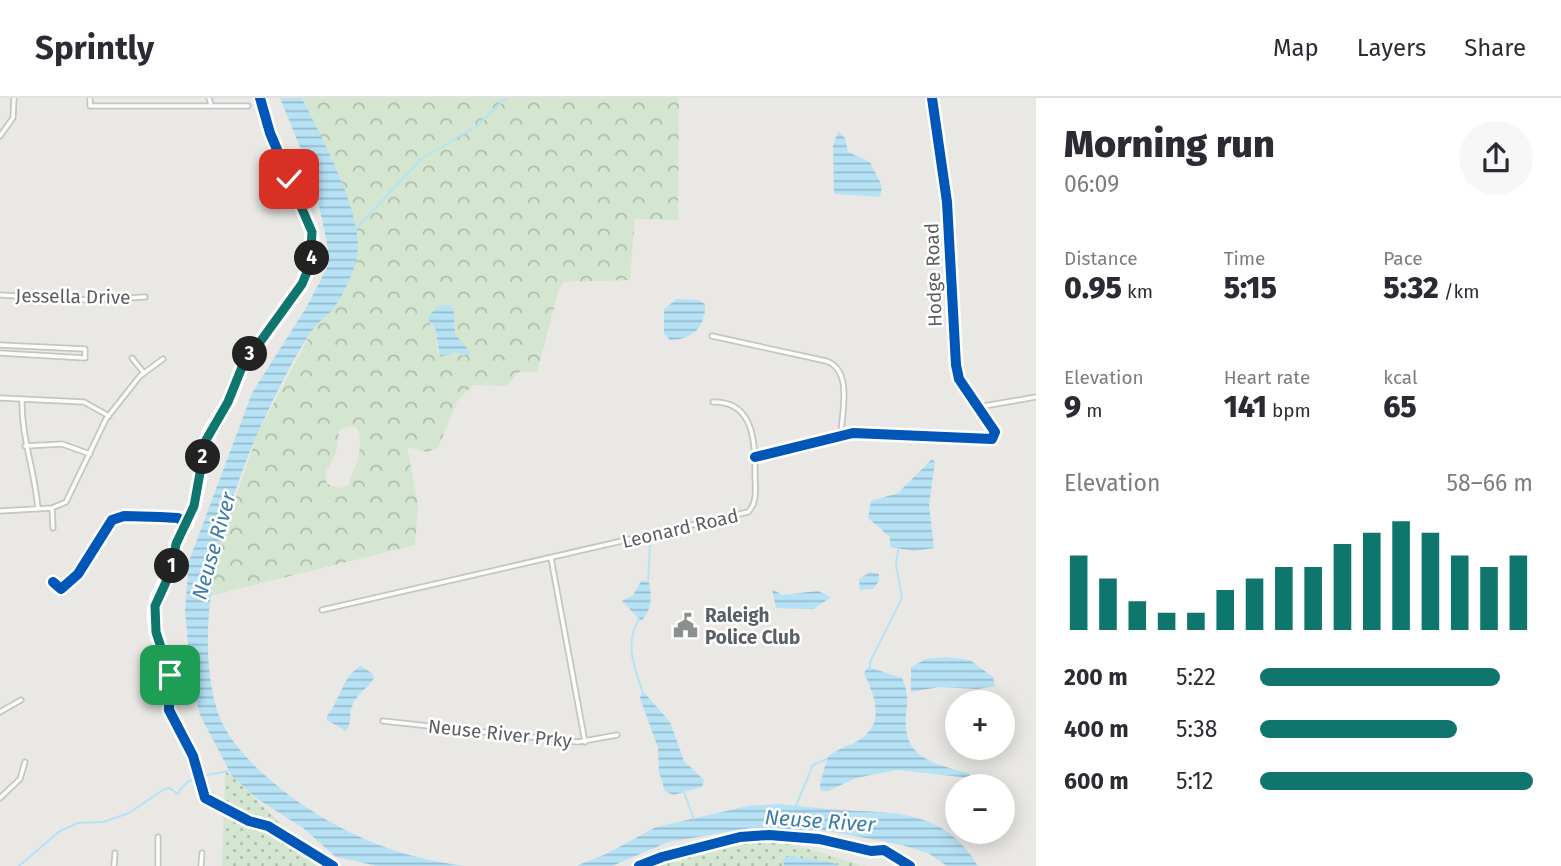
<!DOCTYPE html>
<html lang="en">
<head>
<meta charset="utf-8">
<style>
  body { margin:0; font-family:"Fira Sans",sans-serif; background:#f7f7f7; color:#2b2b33; height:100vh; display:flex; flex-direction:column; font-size:26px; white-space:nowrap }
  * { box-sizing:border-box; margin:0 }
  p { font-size:23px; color:#7c7c81 }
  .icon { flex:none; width:38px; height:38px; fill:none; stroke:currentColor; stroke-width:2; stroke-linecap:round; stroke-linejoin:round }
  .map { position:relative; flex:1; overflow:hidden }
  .panel { display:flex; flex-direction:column; background:#fff; width:525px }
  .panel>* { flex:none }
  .controls { position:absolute; left:945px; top:592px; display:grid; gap:14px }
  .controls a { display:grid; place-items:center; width:70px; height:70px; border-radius:50%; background:#fff; box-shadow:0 4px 18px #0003; font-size:35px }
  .pin { position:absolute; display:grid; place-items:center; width:60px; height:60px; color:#fff; margin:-30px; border-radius:14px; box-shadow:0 4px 10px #0006 }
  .km { position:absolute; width:35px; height:35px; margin:-18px; border-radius:50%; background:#222; color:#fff; font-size:19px; line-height:35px; text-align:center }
  .round { display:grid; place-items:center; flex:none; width:74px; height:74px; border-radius:37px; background:#f7f7f7 }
  .overview { display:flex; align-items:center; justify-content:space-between; height:119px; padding:0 28px }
  h1 { font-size:38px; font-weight:800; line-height:52px }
  .stats { display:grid; grid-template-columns:repeat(3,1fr); gap:10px; height:119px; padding:7px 28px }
  .stats div { display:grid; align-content:center }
  .stats b { font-size:30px; font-weight:800 }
  .stats small { font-size:19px; font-weight:400 }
  .stats p { font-size:19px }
  .chart { height:196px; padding:14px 28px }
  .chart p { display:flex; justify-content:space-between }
  .chart svg { width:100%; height:126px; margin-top:7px; stroke:#0f766e; stroke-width:6 }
  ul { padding:0 28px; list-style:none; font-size:23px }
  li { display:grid; grid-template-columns:112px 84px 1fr; align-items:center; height:52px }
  li i { height:18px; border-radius:9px; background:#0f766e }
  header { display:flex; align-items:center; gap:42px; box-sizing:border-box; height:98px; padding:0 35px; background:#fff; border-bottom:2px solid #e1e1e2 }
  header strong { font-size:33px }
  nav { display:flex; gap:38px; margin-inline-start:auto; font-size:24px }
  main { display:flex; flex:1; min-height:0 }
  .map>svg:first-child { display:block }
  .grass { fill:url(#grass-dots) }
  .forest { fill:url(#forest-crowns); fill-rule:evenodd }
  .water { fill:url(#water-rules) }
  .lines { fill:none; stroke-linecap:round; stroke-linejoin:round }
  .stream { stroke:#b6e2f6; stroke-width:2 }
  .street-casing { stroke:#c5c5c6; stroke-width:7 }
  .street { stroke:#fcfcfb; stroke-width:3.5 }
  .cycleway-casing { stroke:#fff; stroke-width:15 }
  .cycleway { stroke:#0057b8; stroke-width:10 }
  .route-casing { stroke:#fff; stroke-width:14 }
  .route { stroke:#0f766e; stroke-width:9 }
  .labels { text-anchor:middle; stroke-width:5; stroke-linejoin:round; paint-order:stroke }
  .street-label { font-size:19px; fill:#5a5f63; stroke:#fff }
  .poi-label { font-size:19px; font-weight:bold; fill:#5a5f63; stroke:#fff; text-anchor:start }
  .water-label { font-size:21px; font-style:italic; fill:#3c7ca7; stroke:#fff }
</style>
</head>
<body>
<header>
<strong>Sprintly</strong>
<nav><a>Map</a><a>Layers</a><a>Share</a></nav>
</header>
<main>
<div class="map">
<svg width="1036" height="768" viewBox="0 0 1036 768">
  <defs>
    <pattern id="grass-dots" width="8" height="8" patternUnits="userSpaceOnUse" patternTransform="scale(1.75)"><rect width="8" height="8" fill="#d4e6d0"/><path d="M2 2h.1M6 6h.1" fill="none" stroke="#afbeac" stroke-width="1.8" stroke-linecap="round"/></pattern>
    <pattern id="forest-crowns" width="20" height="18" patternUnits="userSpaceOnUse" patternTransform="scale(1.75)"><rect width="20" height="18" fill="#d4e6d0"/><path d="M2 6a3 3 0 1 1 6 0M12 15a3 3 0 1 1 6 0" fill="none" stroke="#afbeac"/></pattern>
    <pattern id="water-rules" width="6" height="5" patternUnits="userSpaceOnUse" patternTransform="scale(1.75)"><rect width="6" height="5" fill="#b6e2f6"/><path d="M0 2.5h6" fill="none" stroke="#97bacb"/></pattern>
  </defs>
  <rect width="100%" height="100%" fill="#eae8e5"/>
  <!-- grass -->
  <path class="grass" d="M222,671l10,7 92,90h-102l3,-91z
    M769,739l96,29h-230l43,-20z"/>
  <!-- forest -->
  <path class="forest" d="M302,0h377l-1,122 -43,-1 -5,61 -66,2 -5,7 -22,83h-18l-13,14 -33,-1 -16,16 -19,47 -11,4 -20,-5 11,58 -3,40 -205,51 5,-38 42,-123 57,-108 22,-23 22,-52 -17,-73zM454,213l1,23 15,18 -6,4 -7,-4 -20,1 -1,-20 -6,-10zM350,328l8,3c6,20 -3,38 -10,57l-9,2 -12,-4 -2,-10 11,-21 3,-23z"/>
  <!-- water -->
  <path class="water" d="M280,0h22c18,37 63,118 55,158 -3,16 -14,41 -24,53 -6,7 -14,12 -19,19 -15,20 -35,59 -46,83 -40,82 -76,201 -53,292 6,27 26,50 46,69 58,52 125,84 203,94h-86l-42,-9 -33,-29 -47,-30 -24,-22 -32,-61 -8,-30 -7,-74 4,-50 63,-168 54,-85 22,-42v-18l-14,-66z
    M838,33l7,7 3,14 22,10 12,24 -2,11 -46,-3 -1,-48z
    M677,201l21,1 7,4c1,23 -13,36 -35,36l-6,-6v-25z
    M450,207l4,6 1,23 15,18 -2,4 -12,-4 -16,5 -5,-29 -8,-10 11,-12z
    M932,361l3,3 -6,43 5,43 -20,3 -24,-4v-10l-22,-19 3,-17 27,-8z
    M870,474l9,2v7l-6,8 -13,1 -1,-11z
    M642,482l7,3c3,12 3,29 -8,38l-19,-20 11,-6z
    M772,491l10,6 36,-4 13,6 -17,12 -38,-1z
    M945,559l25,3 23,17 2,9 -17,3 -39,-2 -28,5v-25l15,-8z
    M361,568l12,8 1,4c-6,10 -16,15 -21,26 -5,8 0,18 -7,27l-19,-11v-4c13,-15 15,-40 34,-50z
    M868,569l34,11c6,12 6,24 4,37 -4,44 28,48 64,59v4l-73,-8 -41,8 -28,13h-7l-1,-6 7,-27c7,-8 19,-11 29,-16 31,-17 19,-45 8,-69z
    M642,592l28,32 14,39 20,19 -2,7 -29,8 -8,-4 -6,-19 -1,-24 -18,-50z
    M777,706c21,1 43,5 64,6 58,3 104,1 137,56h-31l-19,-13 -26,-8 -74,-14 -77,-3 -83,14 -56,24h-36l30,-12 50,-27 92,-21z
    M793,758c16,5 31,2 47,10h-56l-1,-8z"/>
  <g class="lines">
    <!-- stream -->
    <path class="stream" d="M355,132l66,-71 56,-33 29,-28
      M648,484l2,-38
      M639,521c-14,24 -6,45 3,71
      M870,572v-8l32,-64 -6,-34 2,-14
      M684,694l10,27
      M796,708l17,-41 14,-6
      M19,768l41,-35 18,-8 25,-1 26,-9 34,-23 6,-2 9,6c11,-21 30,-18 50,-23"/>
    <defs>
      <path id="street" d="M90,0v8h158
        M209,0l2,7
        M0,38l13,-18 1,-20
        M0,197l90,5 55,-3
        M712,238l114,25c27,9 16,50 15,73
        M0,247l85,4v9l-85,-5
        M132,260l12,15
        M0,300l84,4 25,14
        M22,301c-1,38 13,72 16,110
        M978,309l58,-10
        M25,348l37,-2 28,10
        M755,359l98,-24 139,6 3,-7 -36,-53 -3,-14 -9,-163 -15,-104
        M52,410l1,20
        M0,413l52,-3 14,-6 40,-83 34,-43 23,-17
        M551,460l34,184
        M322,512l426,-98c10,-10 7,-24 7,-37 0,-31 0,-74 -42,-73
        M0,614l21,-12
        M383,623l195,21 39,-7
        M0,700l20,-19 5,-17
        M114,768l1,-13
        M158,768v-29
        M201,768l1,-13"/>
    </defs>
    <!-- street casing -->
    <use href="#street" class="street-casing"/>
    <!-- street -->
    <use href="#street" class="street"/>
    <defs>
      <path id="cycleway" d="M260,0l10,35 42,99v27l-10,25 -60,83 -12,32 -21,33 -15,74 -18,38 -4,25 -15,28 -3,16 2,19 14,43 -1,35 24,46 12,42 44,23 19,5 65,40
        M755,359l98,-24 139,6 3,-7 -36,-53 -3,-14 -9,-163 -15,-104
        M53,484l8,7 17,-15 34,-54 12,-4 36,1 18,1 9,6
        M639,768l23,-9 78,-20 29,-2 50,4 52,12 13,-1 26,16"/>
    </defs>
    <!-- cycleway casing -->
    <use href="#cycleway" class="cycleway-casing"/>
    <!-- cycleway -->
    <use href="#cycleway" class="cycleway"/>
  </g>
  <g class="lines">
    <defs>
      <path id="route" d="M170,577l-14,-43 -1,-26 17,-37 4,-25 18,-38 12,-66 22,-38 14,-35 60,-83 8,-19 2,-33 -23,-53"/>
    </defs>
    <!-- route casing -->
    <use href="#route" class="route-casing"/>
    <!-- route -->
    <use href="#route" class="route"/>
  </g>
  <!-- icons -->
  <defs>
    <symbol id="civic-bare" viewBox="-9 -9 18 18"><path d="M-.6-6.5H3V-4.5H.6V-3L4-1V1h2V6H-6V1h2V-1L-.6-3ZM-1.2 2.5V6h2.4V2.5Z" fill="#8c8f90" stroke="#fff" stroke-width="2.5" paint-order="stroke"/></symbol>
  </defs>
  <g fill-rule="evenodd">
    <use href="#civic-bare" x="668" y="510" width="35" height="35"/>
  </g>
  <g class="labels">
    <!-- street labels -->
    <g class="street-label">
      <text transform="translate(933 177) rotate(-92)" y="7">Hodge Road</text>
      <text transform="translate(73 198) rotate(1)" y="7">Jessella Drive</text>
      <text transform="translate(680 430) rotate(-13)" y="7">Leonard Road</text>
      <text transform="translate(500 635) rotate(6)" y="7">Neuse River Prky</text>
    </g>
    <!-- poi labels -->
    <g class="poi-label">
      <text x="705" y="524">Raleigh<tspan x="705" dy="22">Police Club</tspan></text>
    </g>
    <!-- water labels -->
    <g class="water-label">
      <text transform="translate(214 448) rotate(-74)" y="7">Neuse River</text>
      <text transform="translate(820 723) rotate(4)" y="7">Neuse River</text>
    </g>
  </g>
</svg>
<div class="controls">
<a>+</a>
<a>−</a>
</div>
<div class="pin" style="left:170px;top:577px;background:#1e9e55"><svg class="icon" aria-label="arrive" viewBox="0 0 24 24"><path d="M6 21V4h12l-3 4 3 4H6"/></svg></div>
<div class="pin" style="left:289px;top:81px;background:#d93025"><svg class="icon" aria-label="check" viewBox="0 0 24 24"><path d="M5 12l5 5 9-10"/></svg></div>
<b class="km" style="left:172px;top:468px">1</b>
<b class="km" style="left:203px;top:359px">2</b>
<b class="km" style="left:250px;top:256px">3</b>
<b class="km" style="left:312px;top:160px">4</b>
</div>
<section class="panel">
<div class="overview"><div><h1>Morning run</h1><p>06:09</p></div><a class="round"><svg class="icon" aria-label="share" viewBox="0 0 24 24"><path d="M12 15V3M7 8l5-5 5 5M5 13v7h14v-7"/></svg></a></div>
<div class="stats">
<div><p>Distance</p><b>0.95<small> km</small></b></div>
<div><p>Time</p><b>5:15</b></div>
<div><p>Pace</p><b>5:32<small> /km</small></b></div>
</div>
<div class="stats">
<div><p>Elevation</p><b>9<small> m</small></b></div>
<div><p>Heart rate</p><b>141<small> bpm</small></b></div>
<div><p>kcal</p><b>65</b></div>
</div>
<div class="chart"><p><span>Elevation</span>58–66 m</p>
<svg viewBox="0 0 160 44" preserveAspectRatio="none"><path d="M5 44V18M15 44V26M25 44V34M35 44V38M45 44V38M55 44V30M65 44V26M75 44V22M85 44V22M95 44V14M105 44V10M115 44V6M125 44V10M135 44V18M145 44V22M155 44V18"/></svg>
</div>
<ul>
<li><b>200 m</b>5:22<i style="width:88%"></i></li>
<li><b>400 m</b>5:38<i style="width:72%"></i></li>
<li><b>600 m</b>5:12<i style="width:100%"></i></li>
</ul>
</section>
</main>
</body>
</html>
